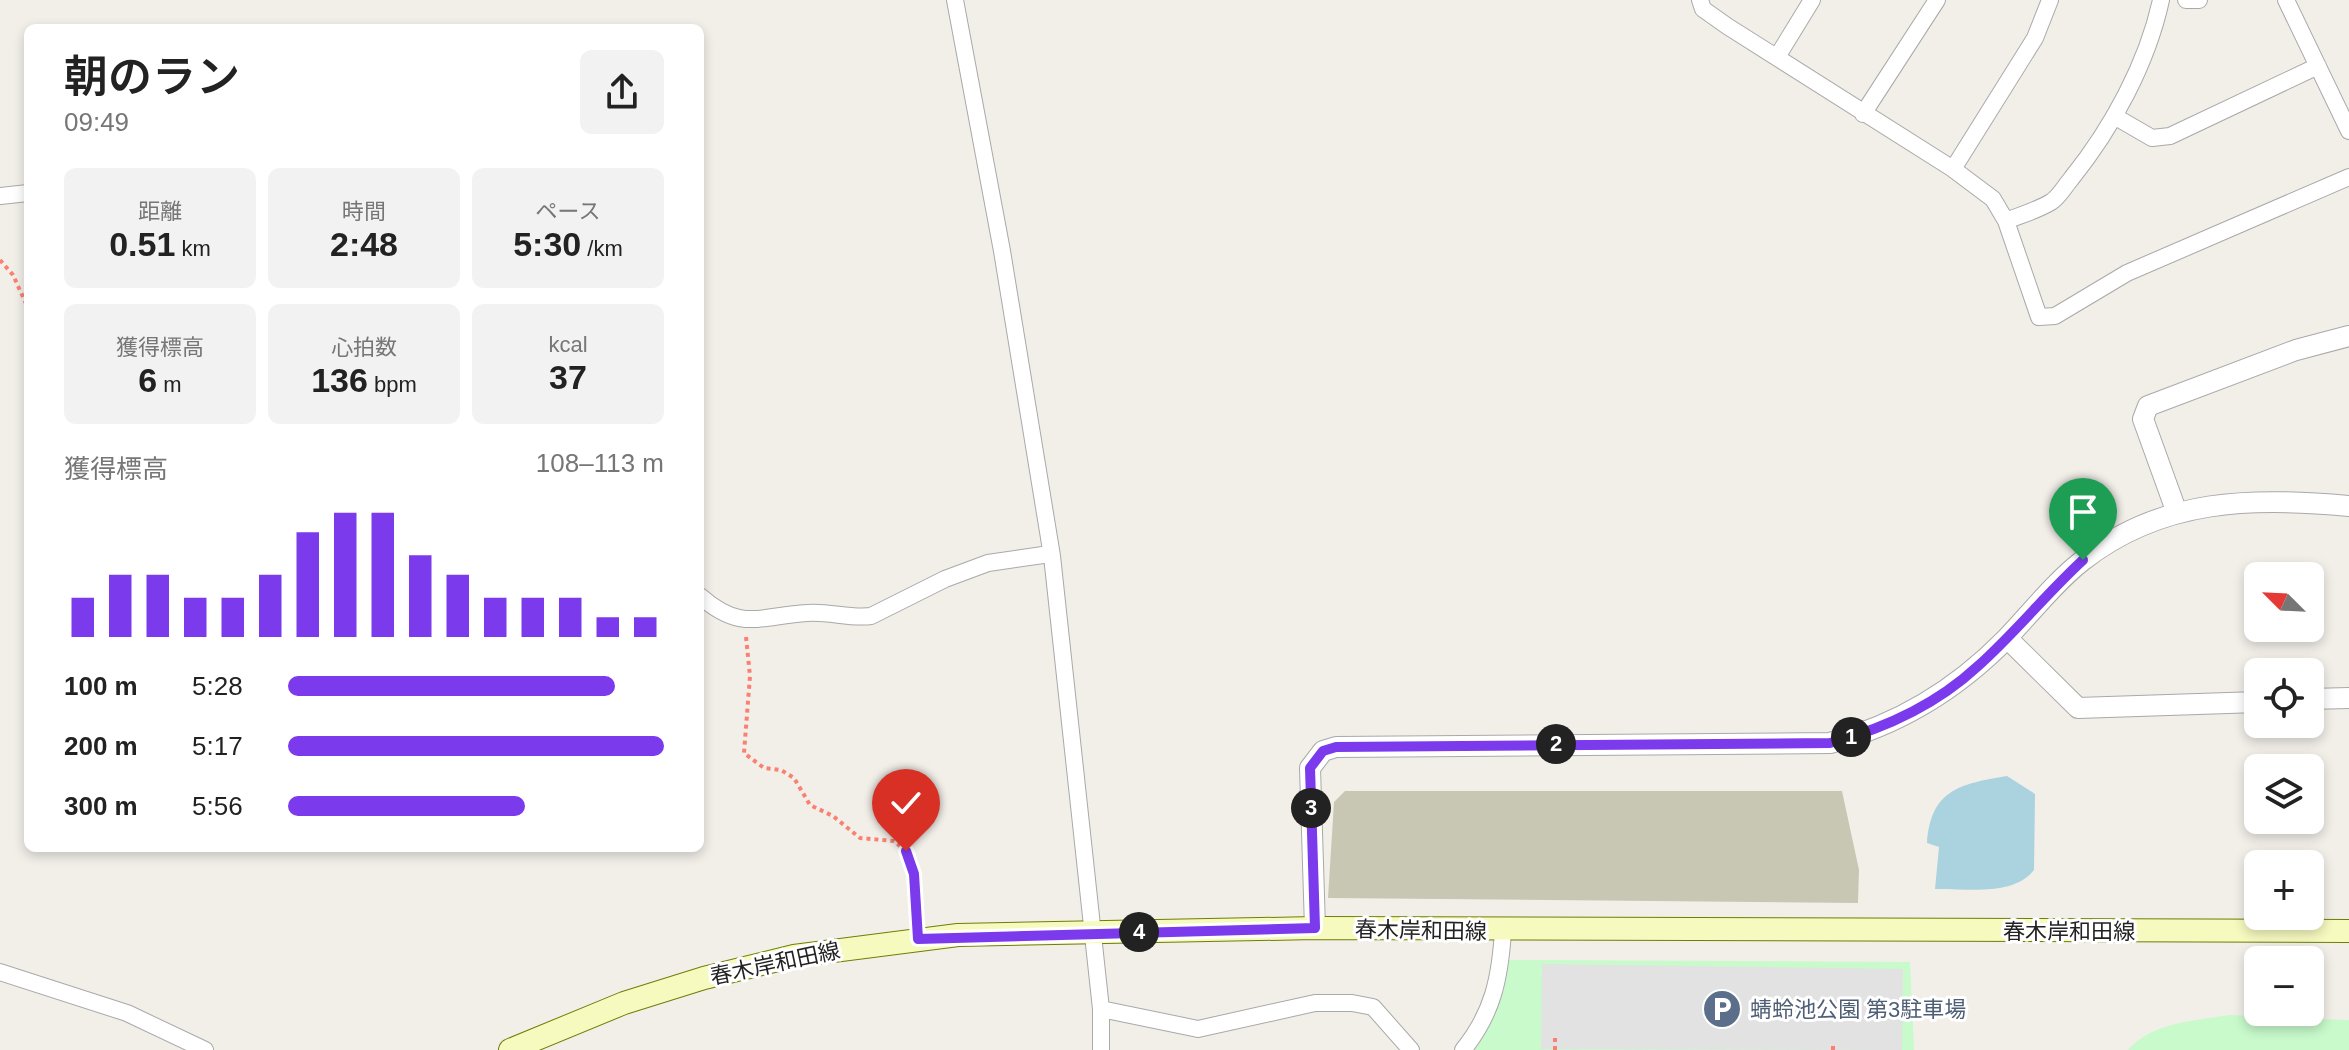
<!DOCTYPE html>
<html lang="ja">
<head>
<meta charset="utf-8">
<style>
  body { margin:0; font-family:Helvetica,"Noto Sans JP",sans-serif; background:#f2f2f2; color:#222; height:100vh; display:flex; flex-direction:column; font-size:30px; white-space:nowrap }
  * { box-sizing:border-box; margin:0 }
  p { font-size:26px; color:#767676 }
  .icon { flex:none; width:44px; height:44px; fill:none; stroke:currentColor; stroke-width:2; stroke-linecap:round; stroke-linejoin:round }
  .map { position:relative; flex:1; overflow:hidden }
  .drawer { position:absolute; left:24px; top:24px; width:680px; height:828px; display:flex; flex-direction:column; background:#fff; border-radius:12px; box-shadow:0 4px 12px #0003 }
  .drawer>* { flex:none }
  .needle { width:52px; rotate:294deg }
  .tools { position:absolute; left:2244px; top:562px; display:grid; gap:16px }
  .tools a { display:grid; place-items:center; width:80px; height:80px; border-radius:12px; background:#fff; box-shadow:0 4px 12px #0003; font-size:40px }
  .pin { position:absolute; display:grid; place-items:center; width:68px; height:68px; color:#fff; margin:-82px -34px; border-radius:50% 50% 50% 0; rotate:-45deg; box-shadow:0 0 8px #0007 }
  .pin .icon { rotate:45deg }
  .km { position:absolute; width:40px; height:40px; margin:-20px; border-radius:50%; background:#222; color:#fff; font-size:22px; line-height:40px; text-align:center }
  .round { display:grid; place-items:center; flex:none; width:84px; height:84px; border-radius:12px; background:#f2f2f2 }
  .headline { display:flex; align-items:center; justify-content:space-between; height:136px; padding:0 40px }
  h1 { font-size:44px; font-weight:600; line-height:60px }
  .metrics { display:grid; grid-template-columns:repeat(3,1fr); gap:12px; height:136px; padding:8px 40px }
  .metrics div { display:grid; align-content:center; border-radius:12px; background:#f2f2f2; text-align:center }
  .metrics b { font-size:34px; font-weight:600 }
  .metrics small { font-size:22px; font-weight:400 }
  .metrics p { font-size:22px }
  .chart { height:224px; padding:16px 40px }
  .chart p { display:flex; justify-content:space-between }
  .chart svg { width:100%; height:144px; margin-top:8px; stroke:#7c3aed; stroke-width:6 }
  ul { padding:0 40px; list-style:none; font-size:26px }
  li { display:grid; grid-template-columns:128px 96px 1fr; align-items:center; height:60px }
  li i { height:20px; border-radius:10px; background:#7c3aed }
  .map>svg:first-child { display:block }
  .construction { fill:#c7c7b4 }
  .park { fill:#c8facc }
  .parking { fill:#e2e2e2 }
  .water { fill:#aad3df }
  .lines { fill:none; stroke-linecap:round; stroke-linejoin:round }
  .minor-casing { stroke:#a9a9a9; stroke-width:18 }
  .tertiary-casing { stroke:#a9a9a9; stroke-width:22 }
  .secondary-casing { stroke:#707d05; stroke-width:24 }
  .path { stroke:#fa8072; stroke-width:4; stroke-dasharray:4 4; stroke-linecap:butt }
  .minor { stroke:#fff; stroke-width:16 }
  .tertiary { stroke:#fff; stroke-width:20 }
  .secondary { stroke:#f7fabf; stroke-width:22 }
  .route-casing { stroke:#fff; stroke-width:16 }
  .route { stroke:#7c3aed; stroke-width:10 }
  .labels { text-anchor:middle; stroke-width:6; stroke-linejoin:round; paint-order:stroke }
  .street-label { font-size:22px; fill:#222; stroke:#fff }
  .service-label { font-size:22px; fill:#4e5e75; stroke:#fff; text-anchor:start }
</style>
</head>
<body>
<div class="map">
<svg width="2349" height="1050" viewBox="0 0 2349 1050">
  <rect width="100%" height="100%" fill="#f2efe9"/>
  <!-- construction -->
  <path class="construction" d="M1345,791h497l17,79 -1,33 -530,-5 6,-96z"/>
  <!-- park -->
  <path class="park" d="M1509,960l401,2 4,88h-441c22,-29 32,-54 36,-90z
    M2229,1015l120,5v30h-221c24,-28 67,-29 101,-35z"/>
  <!-- parking -->
  <path class="parking" d="M1542,964l361,5 -1,81 -361,-1z"/>
  <!-- water -->
  <path class="water" d="M2007,776l28,18 -1,76c-21,27 -68,18 -99,19l4,-42 -12,-4c4,-53 32,-59 80,-67z"/>
  <g class="lines">
    <defs>
      <path id="minor" d="M955,0l47,251 50,305 49,453v41
        M1700,0l3,9 24,17 226,143 40,30 13,22 33,96 16,-1 72,-43 222,-96
        M2186,0h13
        M2286,0l63,131
        M1777,57l35,-57
        M1863,114l74,-114
        M2114,116l38,22 18,-2 148,-70
        M1953,169l82,-131 15,-38
        M0,196l28,-3
        M2006,221c15,-6 32,-11 45,-19 8,-5 14,-16 20,-23 41,-51 76,-115 90,-179
        M700,596c41,36 59,20 107,17 22,-2 43,6 64,3l74,-37 43,-16 55,-8
        M0,972l127,41 78,37
        M1101,1009l97,20 117,-26h37l21,4 38,43
        M1463,1050c30,-37 37,-72 40,-119"/>
      <path id="tertiary" d="M2177,513l-34,-94 5,-13 148,-56 53,-14
        M2007,638l71,70 180,-6
        M2310,699l39,-1
        M1315,928l-5,-160 13,-17 13,-4 494,-4c68,-18 127,-54 176,-104 25,-26 48,-56 76,-78 80,-63 171,-64 267,-55"/>
      <path id="secondary" d="M510,1050l114,-47 80,-25 90,-22 164,-21 357,-7 1034,3"/>
    </defs>
    <!-- minor casing -->
    <use href="#minor" class="minor-casing"/>
    <!-- tertiary casing -->
    <use href="#tertiary" class="tertiary-casing"/>
    <!-- secondary casing -->
    <use href="#secondary" class="secondary-casing"/>
    <!-- path -->
    <path class="path" d="M0,260l13,15 15,33
      M746,637l4,39 -6,77 20,15 17,2 13,8 16,27 23,11 27,22 34,3 12,10 8,23 3,47
      M1555,1050v-12
      M1833,1050v-8"/>
    <!-- minor -->
    <use href="#minor" class="minor"/>
    <!-- tertiary -->
    <use href="#tertiary" class="tertiary"/>
    <!-- secondary -->
    <use href="#secondary" class="secondary"/>
  </g>
  <g class="lines">
    <defs>
      <path id="route" d="M906,851l8,23 4,65 397,-11 -5,-160 13,-17 13,-4 494,-4c53,-14 107,-39 148,-77 37,-33 68,-72 105,-106"/>
    </defs>
    <!-- route casing -->
    <use href="#route" class="route-casing"/>
    <!-- route -->
    <use href="#route" class="route"/>
  </g>
  <!-- icons -->
  <defs>
    <symbol id="parking-disc" viewBox="-11 -11 22 22"><circle r="9.5" fill="#5c6f8a" stroke="#fff"/><path d="M-3.5-5.5H1a3.5 3.5 0 0 1 0 7H-1V5.5H-3.5ZM-1-3.4V-.6H.8a1.4 1.4 0 0 0 0-2.8Z" fill="#fff"/></symbol>
  </defs>
  <g fill-rule="evenodd">
    <use href="#parking-disc" x="1700" y="987" width="44" height="44"/>
  </g>
  <g class="labels">
    <!-- street labels -->
    <g class="street-label">
      <text transform="translate(1421 930) rotate(1)" y="8">春木岸和田線</text>
      <text x="2069" y="939">春木岸和田線</text>
      <text transform="translate(775 963) rotate(-12)" y="8">春木岸和田線</text>
    </g>
    <!-- service labels -->
    <g class="service-label">
      <text x="1750" y="1017">蜻蛉池公園 第3駐車場</text>
    </g>
  </g>
</svg>
<div class="tools">
<a><svg class="needle" viewBox="-14 -14 28 28"><path d="M0-13l5 13h-10z" fill="#e53935"/><path d="M0 13l5-13h-10z" fill="#767676"/></svg></a>
<a><svg class="icon" aria-label="locate" viewBox="0 0 24 24"><circle cx="12" cy="12" r="6"/><path d="M12 2v4M12 18v4M2 12h4M18 12h4"/></svg></a>
<a><svg class="icon" aria-label="layers" viewBox="0 0 24 24"><path d="M12 4l9 5-9 5-9-5zM3 14l9 5 9-5"/></svg></a>
<a>+</a>
<a>−</a>
</div>
<div class="pin" style="left:2083px;top:560px;background:#1e9e55"><svg class="icon" aria-label="arrive" viewBox="0 0 24 24"><path d="M6 21V4h12l-3 4 3 4H6"/></svg></div>
<div class="pin" style="left:906px;top:851px;background:#d93025"><svg class="icon" aria-label="check" viewBox="0 0 24 24"><path d="M5 12l5 5 9-10"/></svg></div>
<b class="km" style="left:1851px;top:737px">1</b>
<b class="km" style="left:1556px;top:744px">2</b>
<b class="km" style="left:1311px;top:808px">3</b>
<b class="km" style="left:1139px;top:932px">4</b>
<section class="drawer">
<div class="headline"><div><h1>朝のラン</h1><p>09:49</p></div><a class="round"><svg class="icon" aria-label="share" viewBox="0 0 24 24"><path d="M12 15V3M7 8l5-5 5 5M5 13v7h14v-7"/></svg></a></div>
<div class="metrics">
<div><p>距離</p><b>0.51<small> km</small></b></div>
<div><p>時間</p><b>2:48</b></div>
<div><p>ペース</p><b>5:30<small> /km</small></b></div>
</div>
<div class="metrics">
<div><p>獲得標高</p><b>6<small> m</small></b></div>
<div><p>心拍数</p><b>136<small> bpm</small></b></div>
<div><p>kcal</p><b>37</b></div>
</div>
<div class="chart"><p><span>獲得標高</span>108–113 m</p>
<svg viewBox="0 0 160 44" preserveAspectRatio="none"><path d="M5 44V32M15 44V25M25 44V25M35 44V32M45 44V32M55 44V25M65 44V12M75 44V6M85 44V6M95 44V19M105 44V25M115 44V32M125 44V32M135 44V32M145 44V38M155 44V38"/></svg>
</div>
<ul>
<li><b>100 m</b>5:28<i style="width:87%"></i></li>
<li><b>200 m</b>5:17<i style="width:100%"></i></li>
<li><b>300 m</b>5:56<i style="width:63%"></i></li>
</ul>
</section>
</div>
</body>
</html>
